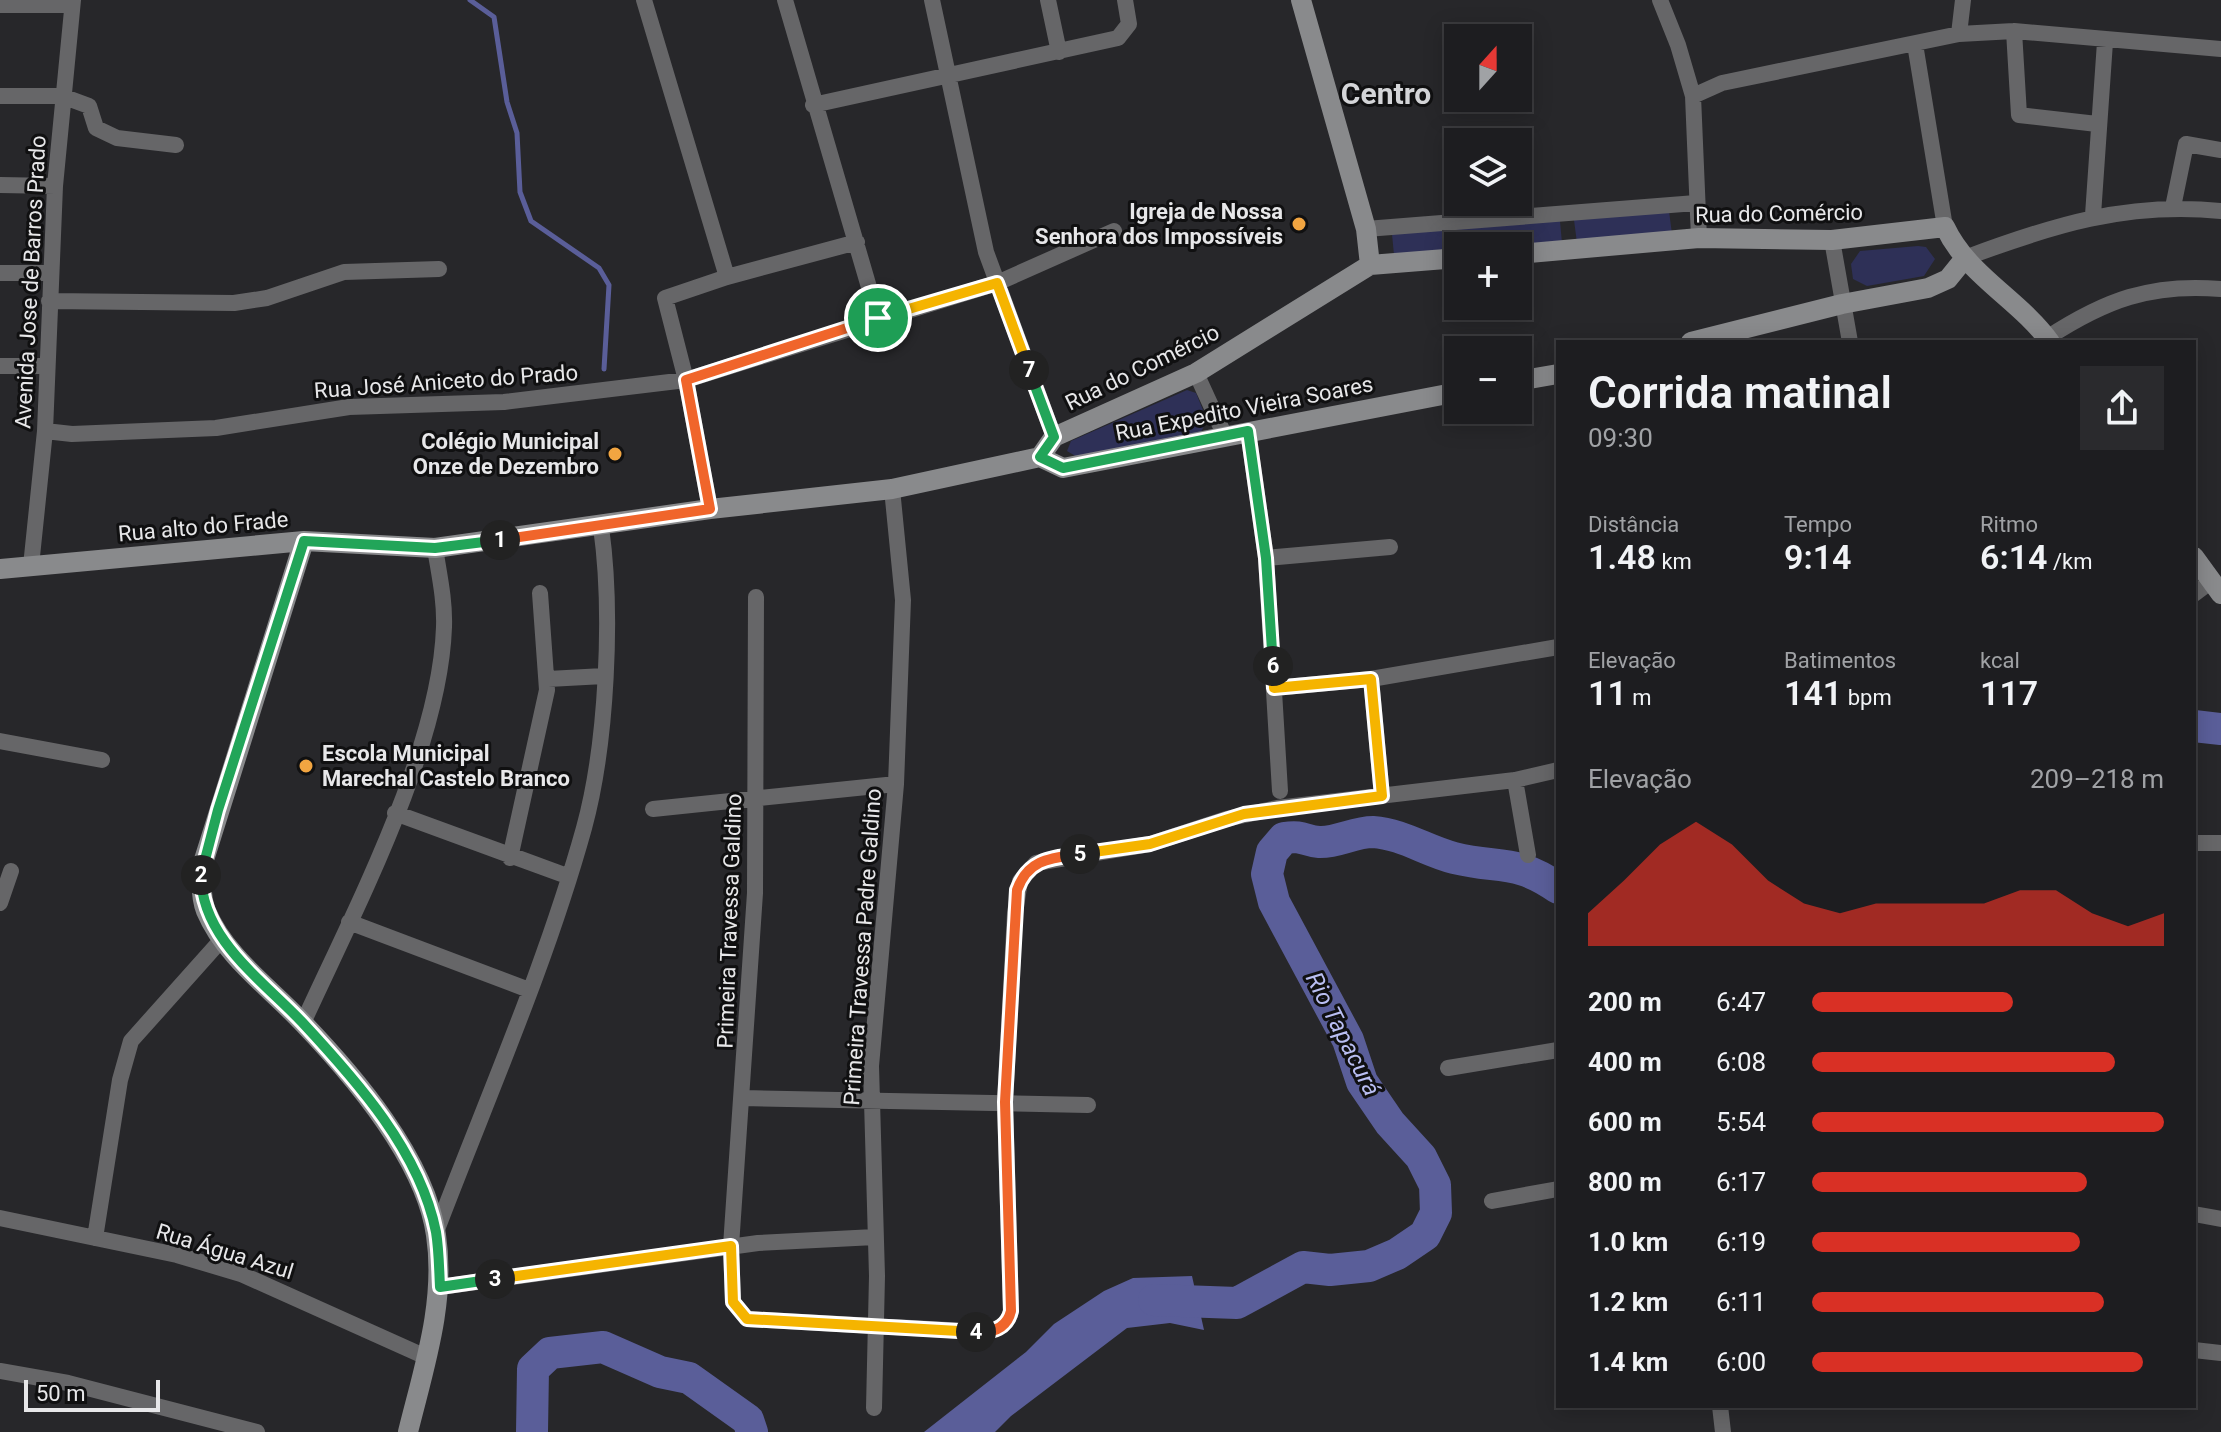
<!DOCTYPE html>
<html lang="pt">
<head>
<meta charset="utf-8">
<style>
  body { margin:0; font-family:Roboto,sans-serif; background:#2a2a2d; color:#f1f3f6; height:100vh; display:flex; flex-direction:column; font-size:30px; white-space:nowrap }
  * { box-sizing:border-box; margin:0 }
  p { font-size:26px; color:#a0a2a5 }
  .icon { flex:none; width:44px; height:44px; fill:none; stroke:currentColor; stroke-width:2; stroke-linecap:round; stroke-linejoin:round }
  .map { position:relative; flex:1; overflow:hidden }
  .details { position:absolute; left:1556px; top:340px; width:640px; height:1068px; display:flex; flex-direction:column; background:#1d1d20; border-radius:0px; box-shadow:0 4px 20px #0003,0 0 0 2px #3b3b3e }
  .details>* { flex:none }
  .needle { width:52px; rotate:21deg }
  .controls { position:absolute; left:1444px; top:24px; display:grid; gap:16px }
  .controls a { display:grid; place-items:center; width:88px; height:88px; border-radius:0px; background:#1d1d20; box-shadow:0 4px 20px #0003,0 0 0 2px #3b3b3e; font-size:40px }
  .scale { position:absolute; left:24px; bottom:20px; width:136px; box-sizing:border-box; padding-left:8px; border:4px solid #e7e7e9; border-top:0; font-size:22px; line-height:28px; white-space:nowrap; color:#e7e7e9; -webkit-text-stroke:6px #101011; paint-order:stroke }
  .pin { position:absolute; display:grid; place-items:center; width:68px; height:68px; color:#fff; margin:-34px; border:4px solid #fff; border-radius:50%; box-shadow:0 2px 8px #0007 }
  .km { position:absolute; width:40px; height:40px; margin:-20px; border-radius:50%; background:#222; color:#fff; font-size:22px; line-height:40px; text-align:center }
  .round { display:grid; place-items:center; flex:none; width:84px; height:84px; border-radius:0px; background:#2a2a2d }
  .head { display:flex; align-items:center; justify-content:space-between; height:136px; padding:0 32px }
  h1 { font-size:44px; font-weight:600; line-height:60px }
  .figures { display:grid; grid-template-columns:repeat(3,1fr); gap:12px; height:136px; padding:8px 32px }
  .figures div { display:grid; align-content:center }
  .figures b { font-size:34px; font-weight:600 }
  .figures small { font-size:22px; font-weight:400 }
  .figures p { font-size:22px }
  .chart { height:224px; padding:16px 32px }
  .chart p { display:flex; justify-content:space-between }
  .chart svg { width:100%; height:144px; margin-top:8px; fill:#d93025; opacity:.7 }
  ul { padding:0 32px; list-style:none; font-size:26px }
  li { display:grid; grid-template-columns:128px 96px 1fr; align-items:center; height:60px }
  li i { height:20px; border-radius:10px; background:#d93025 }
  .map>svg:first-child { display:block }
  .green { fill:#2e3057 }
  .water { fill:#5a5e99 }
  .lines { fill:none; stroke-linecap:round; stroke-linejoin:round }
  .stream { stroke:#5a5e99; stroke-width:5 }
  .river { stroke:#5a5e99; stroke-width:32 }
  .street { stroke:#666668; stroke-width:16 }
  .secondary { stroke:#898a8c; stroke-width:20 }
  .split-1-casing { stroke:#fff; stroke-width:16 }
  .split-2-casing { stroke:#fff; stroke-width:16 }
  .split-3-casing { stroke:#fff; stroke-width:16 }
  .split-4-casing { stroke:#fff; stroke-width:16 }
  .split-5-casing { stroke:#fff; stroke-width:16 }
  .split-6-casing { stroke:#fff; stroke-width:16 }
  .split-7-casing { stroke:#fff; stroke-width:16 }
  .split-8-casing { stroke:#fff; stroke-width:16 }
  .split-1 { stroke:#f0652b; stroke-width:10 }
  .split-2 { stroke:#22a559; stroke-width:10 }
  .split-3 { stroke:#22a559; stroke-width:10 }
  .split-4 { stroke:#f5b400; stroke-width:10 }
  .split-5 { stroke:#f0652b; stroke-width:10 }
  .split-6 { stroke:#f5b400; stroke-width:10 }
  .split-7 { stroke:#22a559; stroke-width:10 }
  .split-8 { stroke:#f5b400; stroke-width:10 }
  .poi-dot { fill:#f2a541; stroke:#101011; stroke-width:3 }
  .labels { text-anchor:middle; stroke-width:6; stroke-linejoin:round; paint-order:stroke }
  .poi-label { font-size:22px; font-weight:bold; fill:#e7e7e9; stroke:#101011; text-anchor:end }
  .street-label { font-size:22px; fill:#e7e7e9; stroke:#101011 }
  .water-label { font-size:24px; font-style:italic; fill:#b9bef2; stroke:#101011 }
  .district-label { font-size:30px; font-weight:bold; fill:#d4d5d8; stroke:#101011 }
</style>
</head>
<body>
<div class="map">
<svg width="2221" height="1432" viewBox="0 0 2221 1432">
  <rect width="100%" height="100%" fill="#27272a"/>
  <!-- green -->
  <path class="green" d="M1669,211l3,23 -95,9 -3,-23z
    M1560,221l2,22 -104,3v4l-64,5 -2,-21z
    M1918,246l8,1 9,12 -11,17 -57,10 -14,-7 -2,-15 9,-13z
    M1187,390l9,3 11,27 -6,12 -124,25 -10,-6 4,-10z"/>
  <!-- water -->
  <path class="water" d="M1192,1276l12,54 -34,-7 -43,5 -116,88 -16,16h-71l102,-80 28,-28 50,-33 29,-13z"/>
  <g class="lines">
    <!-- stream -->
    <path class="stream" d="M470,0l24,17 13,85 10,31 3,59 11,29 68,47 10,17 -5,84"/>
    <!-- river -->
    <path class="river" d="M2194,726l27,3
      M1154,1300l83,3 66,-36 27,3 39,-4 28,-12 28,-19 11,-22 -1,-28 -14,-28 -31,-34 -28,-41 -14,-42 -74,-138 -7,-28 5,-22 12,-14c20,-3 20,3 35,4 18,1 35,-10 54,-10 30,2 53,19 81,26 45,11 63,1 104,30
      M532,1432l1,-63 17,-16 53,-6 57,25 29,6 59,42 4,12"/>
    <!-- street -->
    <path class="street" d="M644,0l83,277
      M785,0l93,318
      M932,0l54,252 68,185
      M1048,0l11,52
      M1660,0l18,45 15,51 6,142
      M0,5h72
      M2014,31l5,84 78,9
      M1959,34l4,-34
      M1915,44l30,183
      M0,96h62l27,10 7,22 21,10 59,7
      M1693,96l29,-13 237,-49 55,-3 207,18
      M813,105l305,-67 11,-14 -4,-24
      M0,185l55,1
      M2173,207l13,-63 35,6
      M2093,215l12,-173
      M1366,229l330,-26
      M1832,240l18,102
      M1965,258c88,-33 161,-56 256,-47
      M0,273h50
      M49,301l185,2 33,-5 77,-26 95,-3
      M2047,338c58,-38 104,-55 174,-49
      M0,366h47
      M1196,373l28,61
      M45,431l27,3 144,-6 133,-21 155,-5 182,-22 311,-97 117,-52
      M1248,431l18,127 14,233
      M710,509l-24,-129 -21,-82 62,-21 130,-35
      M1266,558l124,-11
      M31,566l14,-135 10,-245 18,-186
      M2194,594l16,-12
      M756,597l-1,296 -24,353 2,56 14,17 237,13c14,-2 24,-7 27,-21l-6,-209 10,-189 5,-32 16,-18 114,-19 76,-25 51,-11 238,-28 43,-10
      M548,679l56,-3
      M1371,679l11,117
      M1274,688l97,-9 187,-32
      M0,741l102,19
      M1515,780l13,75
      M653,809l243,-25
      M395,813l172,63
      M2194,843h27
      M510,858l37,-168 -7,-97
      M0,903l11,-32
      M349,922l180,68
      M303,1023c51,-112 137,-274 141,-396 1,-27 -5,-53 -9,-79
      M1448,1068l110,-18
      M743,1098l345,7
      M1492,1201l66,-12
      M2194,1214l27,5
      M0,1218l177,37 64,19 185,83
      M436,1232c51,-134 110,-267 148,-404 23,-84 29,-216 17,-301
      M95,1238l25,-158 11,-39 92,-103
      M440,1287l318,-44 117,-6
      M2194,1350l27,3
      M0,1371l68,12 189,49
      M1720,1406l3,26
      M874,1408l3,-132 -6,-210 25,-282 7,-184 -11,-111"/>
    <!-- secondary -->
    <path class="secondary" d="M1301,0l65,229 4,36
      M1518,254l181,-16 133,2 113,-13c23,49 74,72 105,115
      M1691,342l151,-38 86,-16 20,-9 17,-21
      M1518,381l40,-7
      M1040,457l23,11 395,-76
      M304,541l-101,322c-2,16 -3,33 3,48 19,45 63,76 95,110 52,54 124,137 135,214 10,67 -12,132 -28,197
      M2194,557l27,37
      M0,569l304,-28 131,7 275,-39 182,-20 148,-32 14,-20 142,-64 174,-108 88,-7"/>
  </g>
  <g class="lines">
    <defs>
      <path id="split-1" d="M500,540l210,-31 -24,-129 192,-62"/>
      <path id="split-2" d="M201,875l17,-65 86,-269 131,7 65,-8"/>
      <path id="split-3" d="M201,875c0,63 61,105 101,147 54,58 118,129 134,210 3,18 3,36 4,55l55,-8"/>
      <path id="split-4" d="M495,1279l236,-33 2,56 14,17 229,13"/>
      <path id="split-5" d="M976,1332c17,1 31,-4 35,-21l-6,-209 12,-212c11,-31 34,-32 63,-36"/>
      <path id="split-6" d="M1080,854l70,-10 94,-30 138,-18 -11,-117 -97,9 -1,-22"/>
      <path id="split-7" d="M1029,370l25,67 -14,20 23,11 185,-37 18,127 7,108"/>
      <path id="split-8" d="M878,318l119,-35 32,87"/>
    </defs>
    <!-- split-1 casing -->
    <use href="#split-1" class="split-1-casing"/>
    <!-- split-2 casing -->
    <use href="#split-2" class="split-2-casing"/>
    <!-- split-3 casing -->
    <use href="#split-3" class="split-3-casing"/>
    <!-- split-4 casing -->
    <use href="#split-4" class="split-4-casing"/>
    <!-- split-5 casing -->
    <use href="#split-5" class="split-5-casing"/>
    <!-- split-6 casing -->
    <use href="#split-6" class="split-6-casing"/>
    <!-- split-7 casing -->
    <use href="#split-7" class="split-7-casing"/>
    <!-- split-8 casing -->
    <use href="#split-8" class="split-8-casing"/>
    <!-- split-1 -->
    <use href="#split-1" class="split-1"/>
    <!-- split-2 -->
    <use href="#split-2" class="split-2"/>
    <!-- split-3 -->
    <use href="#split-3" class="split-3"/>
    <!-- split-4 -->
    <use href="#split-4" class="split-4"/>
    <!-- split-5 -->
    <use href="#split-5" class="split-5"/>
    <!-- split-6 -->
    <use href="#split-6" class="split-6"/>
    <!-- split-7 -->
    <use href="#split-7" class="split-7"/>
    <!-- split-8 -->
    <use href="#split-8" class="split-8"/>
  </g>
  <!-- markers -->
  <g class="poi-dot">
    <circle cx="1299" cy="224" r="8"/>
    <circle cx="615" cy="454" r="8"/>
    <circle cx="306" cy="766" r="8"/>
  </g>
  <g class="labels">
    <!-- poi labels -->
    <g class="poi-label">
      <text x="1283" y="219">Igreja de Nossa<tspan x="1283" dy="25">Senhora dos Impossíveis</tspan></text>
      <text x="599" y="449">Colégio Municipal<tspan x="599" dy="25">Onze de Dezembro</tspan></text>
      <text x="322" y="761" text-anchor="start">Escola Municipal<tspan x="322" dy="25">Marechal Castelo Branco</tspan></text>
    </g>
    <!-- street labels -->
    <g class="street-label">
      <text transform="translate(1779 213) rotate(-1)" y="8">Rua do Comércio</text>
      <text transform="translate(30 282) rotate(-87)" y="8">Avenida Jose de Barros Prado</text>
      <text transform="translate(1142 367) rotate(-26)" y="8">Rua do Comércio</text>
      <text transform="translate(446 381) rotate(-4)" y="8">Rua José Aniceto do Prado</text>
      <text transform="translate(1244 408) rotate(-11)" y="8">Rua Expedito Vieira Soares</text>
      <text transform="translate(203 526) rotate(-5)" y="8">Rua alto do Frade</text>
      <text transform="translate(729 921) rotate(-88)" y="8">Primeira Travessa Galdino</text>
      <text transform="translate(862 947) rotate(-86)" y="8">Primeira Travessa Padre Galdino</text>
      <text transform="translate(225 1251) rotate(17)" y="8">Rua Água Azul</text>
    </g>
    <!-- water labels -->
    <g class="water-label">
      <text transform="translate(1343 1034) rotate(63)" y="8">Rio Tapacurá</text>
    </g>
    <!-- district labels -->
    <g class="district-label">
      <text x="1386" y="104">Centro</text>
    </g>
  </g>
</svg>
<div class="controls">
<a><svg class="needle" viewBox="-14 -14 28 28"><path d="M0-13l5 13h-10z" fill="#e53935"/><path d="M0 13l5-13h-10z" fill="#a0a2a5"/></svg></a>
<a><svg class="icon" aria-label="layers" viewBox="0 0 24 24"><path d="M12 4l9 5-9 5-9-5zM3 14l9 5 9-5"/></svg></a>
<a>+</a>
<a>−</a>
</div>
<div class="scale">50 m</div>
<div class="pin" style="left:878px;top:318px;background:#1e9e55"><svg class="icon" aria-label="arrive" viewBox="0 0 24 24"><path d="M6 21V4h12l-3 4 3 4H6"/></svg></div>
<b class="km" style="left:500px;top:540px">1</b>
<b class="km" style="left:201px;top:875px">2</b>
<b class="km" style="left:495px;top:1279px">3</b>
<b class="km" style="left:976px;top:1332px">4</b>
<b class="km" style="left:1080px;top:854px">5</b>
<b class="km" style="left:1273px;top:666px">6</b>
<b class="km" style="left:1029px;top:370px">7</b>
<section class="details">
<div class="head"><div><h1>Corrida matinal</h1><p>09:30</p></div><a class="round"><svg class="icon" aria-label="share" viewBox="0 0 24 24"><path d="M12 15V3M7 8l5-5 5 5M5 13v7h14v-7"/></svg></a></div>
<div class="figures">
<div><p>Distância</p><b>1.48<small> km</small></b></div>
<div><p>Tempo</p><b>9:14</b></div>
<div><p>Ritmo</p><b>6:14<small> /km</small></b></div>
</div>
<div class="figures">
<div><p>Elevação</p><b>11<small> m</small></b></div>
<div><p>Batimentos</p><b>141<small> bpm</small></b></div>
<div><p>kcal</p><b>117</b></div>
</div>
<div class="chart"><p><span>Elevação</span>209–218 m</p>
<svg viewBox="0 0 160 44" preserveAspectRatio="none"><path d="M0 44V34L10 24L20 13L30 6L40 13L50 24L60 31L70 34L80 31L90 31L100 31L110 31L120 27L130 27L140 34L150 38L160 34V44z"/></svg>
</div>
<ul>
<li><b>200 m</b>6:47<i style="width:57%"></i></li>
<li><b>400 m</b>6:08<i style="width:86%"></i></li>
<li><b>600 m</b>5:54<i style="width:100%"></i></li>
<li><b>800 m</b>6:17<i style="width:78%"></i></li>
<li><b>1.0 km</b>6:19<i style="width:76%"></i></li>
<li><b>1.2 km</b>6:11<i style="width:83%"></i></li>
<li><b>1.4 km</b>6:00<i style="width:94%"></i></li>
</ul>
</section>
</div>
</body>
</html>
